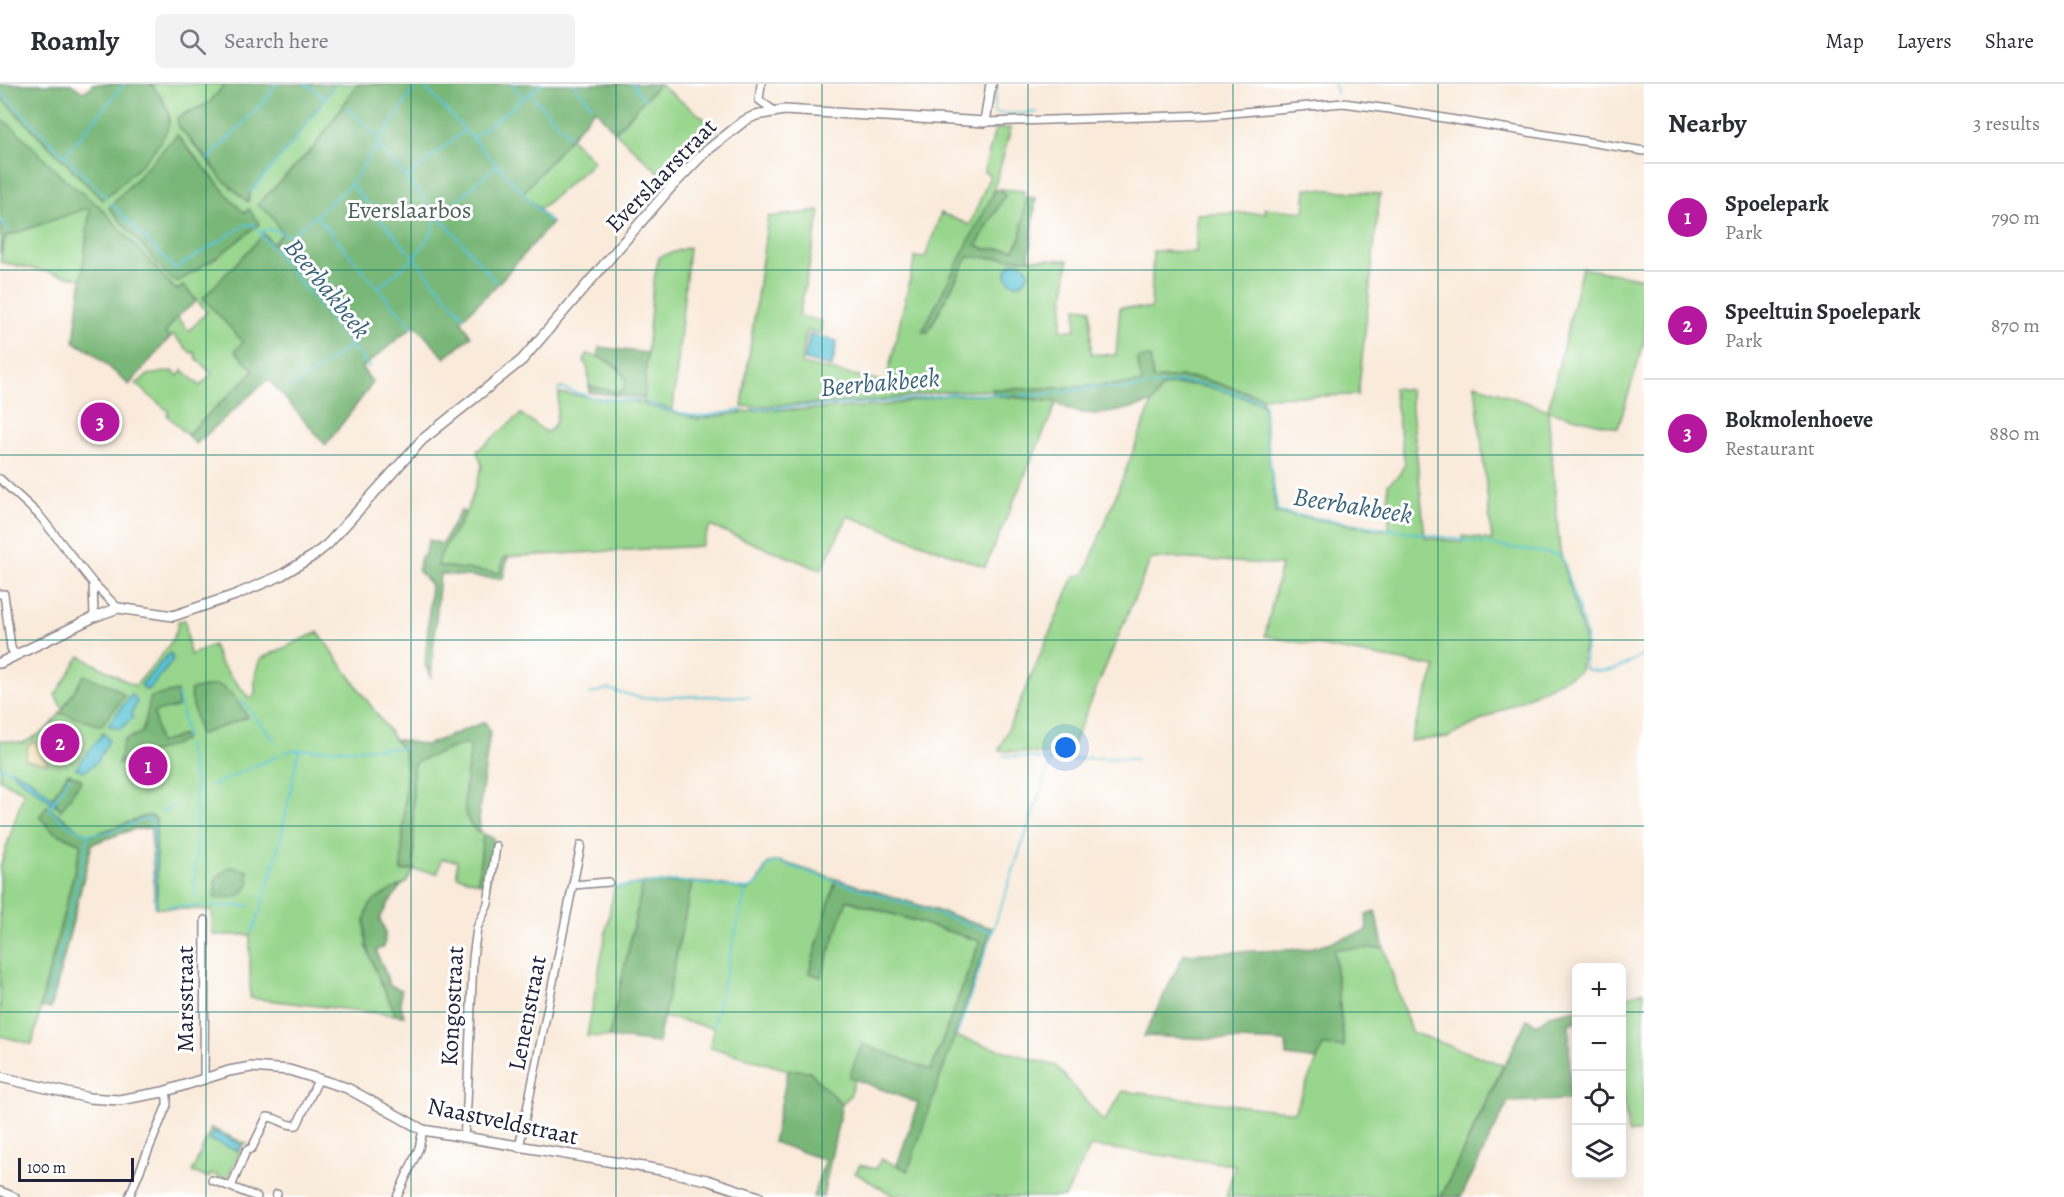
<!DOCTYPE html>
<meta charset="utf-8">
<style>
:root{--surface:#fff;--page:#f2f2f3;--text:#2b2b33;--muted:#7c7c81;--line:#e1e1e2;--accent:#b5179e}
body{margin:0;font-family:Alegreya,serif;background:var(--page);color:var(--text)}
.controls{position:absolute;right:18px;bottom:18px;display:grid;overflow:hidden;border-radius:9px;box-shadow:0 3px 15px #0003}
.controls button{width:54px;height:54px;display:grid;place-items:center;padding:0;border:0;border-bottom:2px solid var(--line);background:var(--surface);color:var(--text);font:30px sans-serif}
.scale{position:absolute;left:18px;bottom:15px;width:116px;box-sizing:border-box;padding-left:6px;border:3px solid #22223b;border-top:0;font-size:16px;line-height:21px;white-space:nowrap;color:#22223b;-webkit-text-stroke:4px #fff;paint-order:stroke}
.you{position:absolute;left:1066px;top:664px;width:21px;height:21px;margin:-15px;border:4px solid #fff;border-radius:50%;background:#1a73e8;box-shadow:0 0 0 9px #1a73e833}
.badge{display:grid;place-items:center;width:39px;height:39px;border-radius:50%;background:var(--accent);color:#fff;font-size:20px;font-weight:700}
.pin{position:absolute;translate:-50% -50%;border:3px solid #fff;box-shadow:0 2px 6px #0006}
.list{margin:0;padding:0;list-style:none}
h2{display:flex;justify-content:space-between;align-items:center;height:78px;margin:0;padding:0 24px;font-size:26px}
h2 small{font-size:20px;font-weight:400;color:var(--muted)}
.list li{display:grid;grid-template-columns:39px 1fr auto;gap:18px;align-items:center;box-sizing:border-box;height:108px;padding:0 24px;border-top:2px solid var(--line)}
.list b{display:block;font-size:22px;white-space:nowrap}
.list p{margin:0;font-size:20px;white-space:nowrap;color:var(--muted)}
.list em{font-size:20px;font-style:normal;color:var(--muted)}
.icon{flex:none;width:33px;height:33px;fill:none;stroke:currentColor;stroke-width:2;stroke-linecap:round;stroke-linejoin:round}
.map{position:relative;flex:none;width:1644px;height:1113px;overflow:hidden}
header{display:flex;align-items:center;gap:36px;box-sizing:border-box;height:84px;padding:0 30px;background:var(--surface);border-bottom:2px solid var(--line)}
header strong{font-size:28px}
nav{display:flex;gap:33px;margin-inline-start:auto;font-size:21px}
.search{width:420px;height:54px;background:var(--page);display:flex;align-items:center;gap:15px;box-sizing:border-box;padding:0 21px;border-radius:9px;color:var(--muted);font-size:22px}
main{display:flex}
aside{flex:1;background:var(--surface)}
.map>svg:first-child{display:block}
.green{fill:#97d68c;stroke:#5c7c64;stroke-width:1.5;fill-rule:evenodd}
.forest{fill:#79b778;stroke:#4e6c5a;stroke-width:1.5}
.sand{fill:#eeda9e;stroke:#887e6c;stroke-width:1.5}
.water{fill:#5ac4d6;stroke:#3e7388;stroke-width:1.5}
.lines{fill:none;stroke-linecap:round;stroke-linejoin:round}
.stream{stroke:#5ac4d6;stroke-width:2}
.street-casing{stroke:#8e868a;stroke-width:10}
.secondary-casing{stroke:#8e868a;stroke-width:12}
.street{stroke:#fff;stroke-width:7}
.secondary{stroke:#fff;stroke-width:9}
.grid{fill:none;stroke:#0f766e;stroke-width:1.5;stroke-opacity:0.55}
.labels{text-anchor:middle;stroke-width:6;stroke-linejoin:round;paint-order:stroke}
.street-label{font-size:24px;fill:#22223b;stroke:#fff}
.park-label{font-size:24px;fill:#4b6157;stroke:#fff}
.water-label{font-size:26px;font-style:italic;fill:#386379;stroke:#fff}
</style>
<header>
<strong>Roamly</strong>
<div class="search"><svg class="icon" aria-label="search" viewBox="0 0 24 24"><circle cx="10" cy="10" r="6"/><path d="M15 15l6 6"/></svg>Search here</div>
<nav><a>Map</a><a>Layers</a><a>Share</a></nav>
</header>
<main>
<div class="map">
<svg width="1644" height="1113" viewBox="0 0 1644 1113">
<rect width="100%" height="100%" fill="#fff"/>
<filter id="ink" filterUnits="userSpaceOnUse"><feTurbulence type="fractalNoise" baseFrequency=".0167" numOctaves="2"/><feDisplacementMap in="SourceGraphic" scale="12" xChannelSelector="R" yChannelSelector="G"/><feConvolveMatrix kernelMatrix="1 2 1 2 8 2 1 2 1" color-interpolation-filters="sRGB"/></filter>
<filter id="wash" filterUnits="userSpaceOnUse"><feTurbulence type="fractalNoise" baseFrequency=".008" numOctaves="4" result="noise"/><feDisplacementMap in="SourceGraphic" scale="24" xChannelSelector="R" yChannelSelector="G"/><feGaussianBlur stdDeviation="1.35" result="paint"/><feColorMatrix in="noise" values="0 0 0 0 0 0 0 0 0 0 0 0 0 0 0 0 0 1.4 0 .05"/><feComposite in="paint" operator="in"/></filter>
<g filter="url(#wash)">
<rect width="100%" height="100%" fill="#f9eada"/>
<path class="green" d="M151,0H225L209,19L183,30L179,43C201,68 221,97 248,118L251,107L292,60L336,0H358L315,62L258,121L271,131L282,149L273,160L264,150L243,259L254,287L187,351L167,331L169,328L136,300L148,291L173,287L178,292L183,286L200,302L212,290L195,273L196,271L193,268L191,269L173,251L170,253L165,249L177,233L189,247L207,228L184,202L177,206L173,203L100,123L64,95L6,38L0,37V13L102,115C121,99 171,59 169,33C168,20 158,9 151,0ZM177,51L234,119L245,129L248,125L259,140L220,171L178,197L172,195L109,124Z
M659,0L718,45L668,97L615,48Z
M1011,44L991,116L923,247L928,248L968,173L1068,176L1061,246H1075L1077,223L1091,225V270L1116,271L1120,223L1151,225L1153,167L1196,168V130L1266,129L1265,124L1304,128L1306,104L1380,110L1358,311L1263,313L1203,295L1180,293L1153,295L1150,273L1143,299L1059,304L939,308L878,317L742,323L768,133L820,127L799,232L822,237L820,249L807,247L801,280L886,298L915,173L925,174L941,129L970,141L990,91L984,88L995,45Z
M570,53L594,78L540,125L523,109Z
M1001,105L1024,107L1023,112L1026,113L1020,156L1014,165H985L976,161L1005,112Z
M90,124L82,195L0,178L5,153L84,125Z
M689,163L673,325L644,319V321L698,335L766,325L793,326L880,322L947,311H993L1057,318L985,483L848,432L821,486L710,442L701,462L504,473L500,489L438,482L440,468L460,440L471,416L482,382L477,367L521,330L546,348L551,346L556,337L559,309L643,319L653,199L659,173Z
M1582,184L1644,195V259L1618,344L1548,327L1560,467L1585,557L1580,587L1448,653L1410,657L1436,583L1265,552L1281,481L1175,474L1151,475L1069,669L1051,671L999,666L1074,493L1085,490L1152,319L1162,303C1197,295 1230,309 1263,320L1276,429L1389,447L1388,400L1399,391L1405,379L1393,304L1410,306L1425,453L1462,459L1463,452L1492,456L1475,300L1548,326Z
M587,270C607,275 615,279 627,296L623,306L617,308L589,302L588,285L584,277Z
M185,536L190,571L213,561L220,579L250,615L255,611V591L260,575L318,548L404,668L406,691L402,787L414,786L413,682L416,678L463,660L470,661C473,687 450,736 483,750L478,798L457,792V777L441,775L438,789L414,786L406,799L371,820L366,863L396,931L250,914V851H213L212,826L157,824L156,735L152,732H147L93,751L81,747L47,722L40,733L54,748L81,760L32,960L0,952V783L24,708L0,696V656L23,659L45,647L63,626L55,611L80,572L135,602C148,586 179,557 178,537Z
M779,777L836,795L809,888L821,893L846,816L980,857L931,986L849,993L855,995L850,1012L842,1020L822,1001L810,987L788,986L710,963L714,944L663,933L692,798L720,800L748,807L756,800L768,779Z
M643,799L609,953L587,952L614,804Z
M1334,864H1384L1411,948L1503,981L1441,1113H1226L1235,1081L1091,1062L1065,1113H916L900,1109L896,1113L855,1089L860,1081L876,1085L881,1075L908,1086L954,952L1056,982L1104,1038L1123,1007L1294,1028L1323,962L1344,963Z
M1644,907V1047L1628,1049L1622,1000V914Z
M211,1044L247,1060L243,1061L227,1095L211,1090L209,1094L192,1088Z"/>
<path class="forest" d="M0,0H71L83,8L90,4L92,0H151C158,9 168,21 169,33C171,59 121,100 102,116L0,13Z
M225,0H336L292,60L251,107L248,118L221,94L211,79L179,43L177,34L209,19Z
M358,0H659L615,48L595,25L523,109L552,139L495,203L461,236L471,252L445,274L415,241L362,284L373,299L326,361L268,295L196,360L187,351L254,287L235,267L243,258L203,214L264,150L273,160L282,149L271,131L257,121L315,62Z
M0,37L6,38L18,48L64,95L100,123L173,203L177,206L184,202L197,217L177,233L165,249L170,253L129,301L92,268L74,258L90,125H84L5,153L0,170Z
M177,51L234,119L245,129L249,125L259,140L220,171L179,197L172,196L109,124Z
M1001,105L1005,111L977,161L985,165H1014L1020,156L1026,113L1036,114L1029,175L968,173L928,248H922L995,106Z
M599,263L647,269L644,315L589,308V302L617,308L623,306L627,296L618,283L598,272Z
M1150,273L1153,295L1180,293L1203,295L1263,313V320C1230,309 1196,294 1162,303L1152,319C1121,326 1084,340 1057,318L993,311L992,305L1059,304L1142,299L1137,274Z
M461,426L465,430C457,448 441,462 438,482L500,489L504,473H508L503,495L440,490L431,593L425,581L431,501L418,486L421,473L424,472L429,456L442,460Z
M84,591L114,603L125,612L101,642L60,629Z
M216,601C229,603 241,622 248,633L199,651L190,606Z
M177,607L178,623L154,628L159,659L183,651L184,657L118,680L124,656L141,649L143,645L151,613Z
M485,638L490,647L479,728L480,749C455,737 467,691 470,668V661L463,660L416,678L413,682L414,786L401,787L406,691L404,668L394,655L426,661Z
M68,689L81,695V697L61,726L56,721L57,719L52,714Z
M47,722L81,747L93,751L147,732L154,733L156,739L157,824L155,823L151,744L134,745L92,760L51,925L40,923L81,760L54,748L39,733Z
M483,750L494,754L488,803L478,798Z
M230,783L249,787L247,793L250,797C244,815 232,814 215,814V795Z
M836,795L992,844L908,1087L897,1081L918,1019L849,993L862,960L931,986L980,857L847,816L821,893L809,889Z
M692,798L658,959L609,953L643,799Z
M401,801C395,813 383,823 380,836C387,846 385,851 384,863L377,866C378,879 388,887 388,900L401,906V922L404,932L396,931C384,904 352,850 370,821C376,813 392,806 401,801Z
M1375,827L1384,864L1334,865L1344,963L1323,962L1317,976L1287,972L1286,958L1144,952L1184,870L1307,865L1367,847L1366,830Z
M1576,925V938L1569,939L1570,1016L1508,1018L1461,1113H1441L1527,935L1537,941L1549,931Z
M788,986L810,987L822,1001L842,1020L823,1113H813L825,1076L773,1058Z"/>
<path class="sand" d="M35,657L48,680L25,676L28,661Z"/>
<path class="water" d="M1006 189a11 11 0 1 1 22 0a11 11 0 1 1-22 0Z
M810,250L837,257L832,283L804,276Z
M170,569L173,574L171,579L149,605L146,606L141,601Z
M131,611L134,612L137,618L132,629L133,634L120,645L108,641Z
M103,649L109,656L97,678L85,687L76,684Z
M12,686L30,695L56,717V721L50,720L51,718L10,687Z
M213,1047L241,1060L239,1067L209,1056Z"/>
<g class="lines">
<path class="stream" d="M306,0L326,15
M422,0L472,54
M512,0L523,14
M574,0L592,22
M632,0L645,16
M997,0L994,29L1015,30L1037,28
M1335,0L1336,10
M0,7L106,113
M530,9L570,53
M347,24L380,55
M377,60L496,198
M65,71L124,0
M208,76L268,13L276,0
M497,81L550,138
M406,94L465,46
M351,100L464,233
M251,107L292,60L336,0
M111,119L175,185L247,140H253L256,144
M316,131L351,100L418,0
M0,136L9,146
M379,205L412,243
M369,283L259,148L270,145L291,152L316,131L378,204L413,175L432,148L438,133L497,81L472,54L542,0
M292,305L351,261
M558,307L560,304L598,315L640,317
M1019,311H1040L1096,303L1123,305L1180,298L1207,301L1261,317L1265,320L1264,343L1278,428L1559,471L1564,477L1586,551L1585,585C1609,591 1625,583 1644,569
M647,318L660,324L698,333L743,326
M752,325L878,319L952,310L1011,311
M178,610L181,625
M590,610L607,605L642,614L706,612L749,613
M242,617L274,656
M182,628L186,654
M187,660L195,698L196,745
M284,669L292,666L405,664
M1003,671L1061,677L1087,674L1137,675
M0,683L13,688
M70,693L49,725C90,762 98,751 145,735L153,737L156,822
M211,702L279,671
M161,728L174,723
M615,803L676,797L748,805L757,801L769,780L778,778L993,848
M195,813L196,753
M167,822H202
M210,822H249
M252,849C275,790 286,729 299,667
M47,920L89,751
M713,943L746,805
M957,951L1051,676"/>
</g>
</g>
<g filter="url(#ink)">
<g class="lines">
<g class="street-casing">
<path id="street" d="M761,0L759,16L773,26
M985,38L1210,31L1343,19L1389,25L1644,67
M0,395L39,431L93,499L118,524
M93,499L94,533
M0,510H4L11,564L15,571
M573,801L609,798
M204,994L205,836
M464,1052L467,1020L473,874L477,844L488,820L496,762
M519,1064L581,761
M212,1096L231,1103
M0,1107L15,1113
M129,1113L167,1021V1013L163,1008
M257,1113L231,1103L246,1067L252,1064L267,1033C278,1033 286,1043 297,1041L319,994
M276,1113L277,1110
M397,1113L419,1064L423,1046"/>
</g>
<g class="secondary-casing">
<path id="secondary" d="M0,579L94,533L118,524L173,532L235,511L280,492L313,472L328,460L422,356L522,276L671,103L704,69L744,37L756,31L784,26L985,38L991,0
M0,993L89,1014L119,1016L163,1008L229,987L251,983L289,986L347,1004L423,1046L661,1086L707,1096L759,1113"/>
</g>
<use href="#street" class="street"/>
<use href="#secondary" class="secondary"/>
</g>
</g>
<path class="grid" d="M206,0V1113M411,0V1113M616,0V1113M822,0V1113M1028,0V1113M1233,0V1113M1438,0V1113M0,186H1644M0,371H1644M0,556H1644M0,742H1644M0,928H1576M1622,928H1644"/>
<g class="labels">
<g class="street-label">
<text transform="translate(661 91) rotate(-46)" y="8">Everslaarstraat</text>
<text transform="translate(185 915) rotate(-90)" y="8">Marsstraat</text>
<text transform="translate(452 922) rotate(-87)" y="8">Kongostraat</text>
<text transform="translate(527 929) rotate(-79)" y="8">Lenenstraat</text>
<text transform="translate(503 1037) rotate(12)" y="8">Naastveldstraat</text>
</g>
<g class="park-label">
<text x="409" y="134">Everslaarbos</text>
</g>
<g class="water-label">
<text transform="translate(328 204) rotate(51)" y="9">Beerbakbeek</text>
<text transform="translate(880 298) rotate(-5)" y="9">Beerbakbeek</text>
<text transform="translate(1353 421) rotate(9)" y="9">Beerbakbeek</text>
</g>
</g>
</svg>
<div class="controls">
<button>+</button>
<button>−</button>
<button><svg class="icon" aria-label="locate" viewBox="0 0 24 24"><circle cx="12" cy="12" r="6"/><path d="M12 2v4M12 18v4M2 12h4M18 12h4"/></svg></button>
<button><svg class="icon" aria-label="layers" viewBox="0 0 24 24"><path d="M12 4l9 5-9 5-9-5zM3 14l9 5 9-5"/></svg></button>
</div>
<div class="scale">100 m</div>
<div class="you"></div>
<div class="pin badge" style="left:148px;top:682px">1</div>
<div class="pin badge" style="left:60px;top:659px">2</div>
<div class="pin badge" style="left:100px;top:338px">3</div>
</div>
<aside>
<h2>Nearby<small>3 results</small></h2>
<ul class="list">
<li><span class="badge">1</span><div><b>Spoelepark</b><p>Park</p></div><em>790 m</em></li>
<li><span class="badge">2</span><div><b>Speeltuin Spoelepark</b><p>Park</p></div><em>870 m</em></li>
<li><span class="badge">3</span><div><b>Bokmolenhoeve</b><p>Restaurant</p></div><em>880 m</em></li>
</ul>
</aside>
</main>
